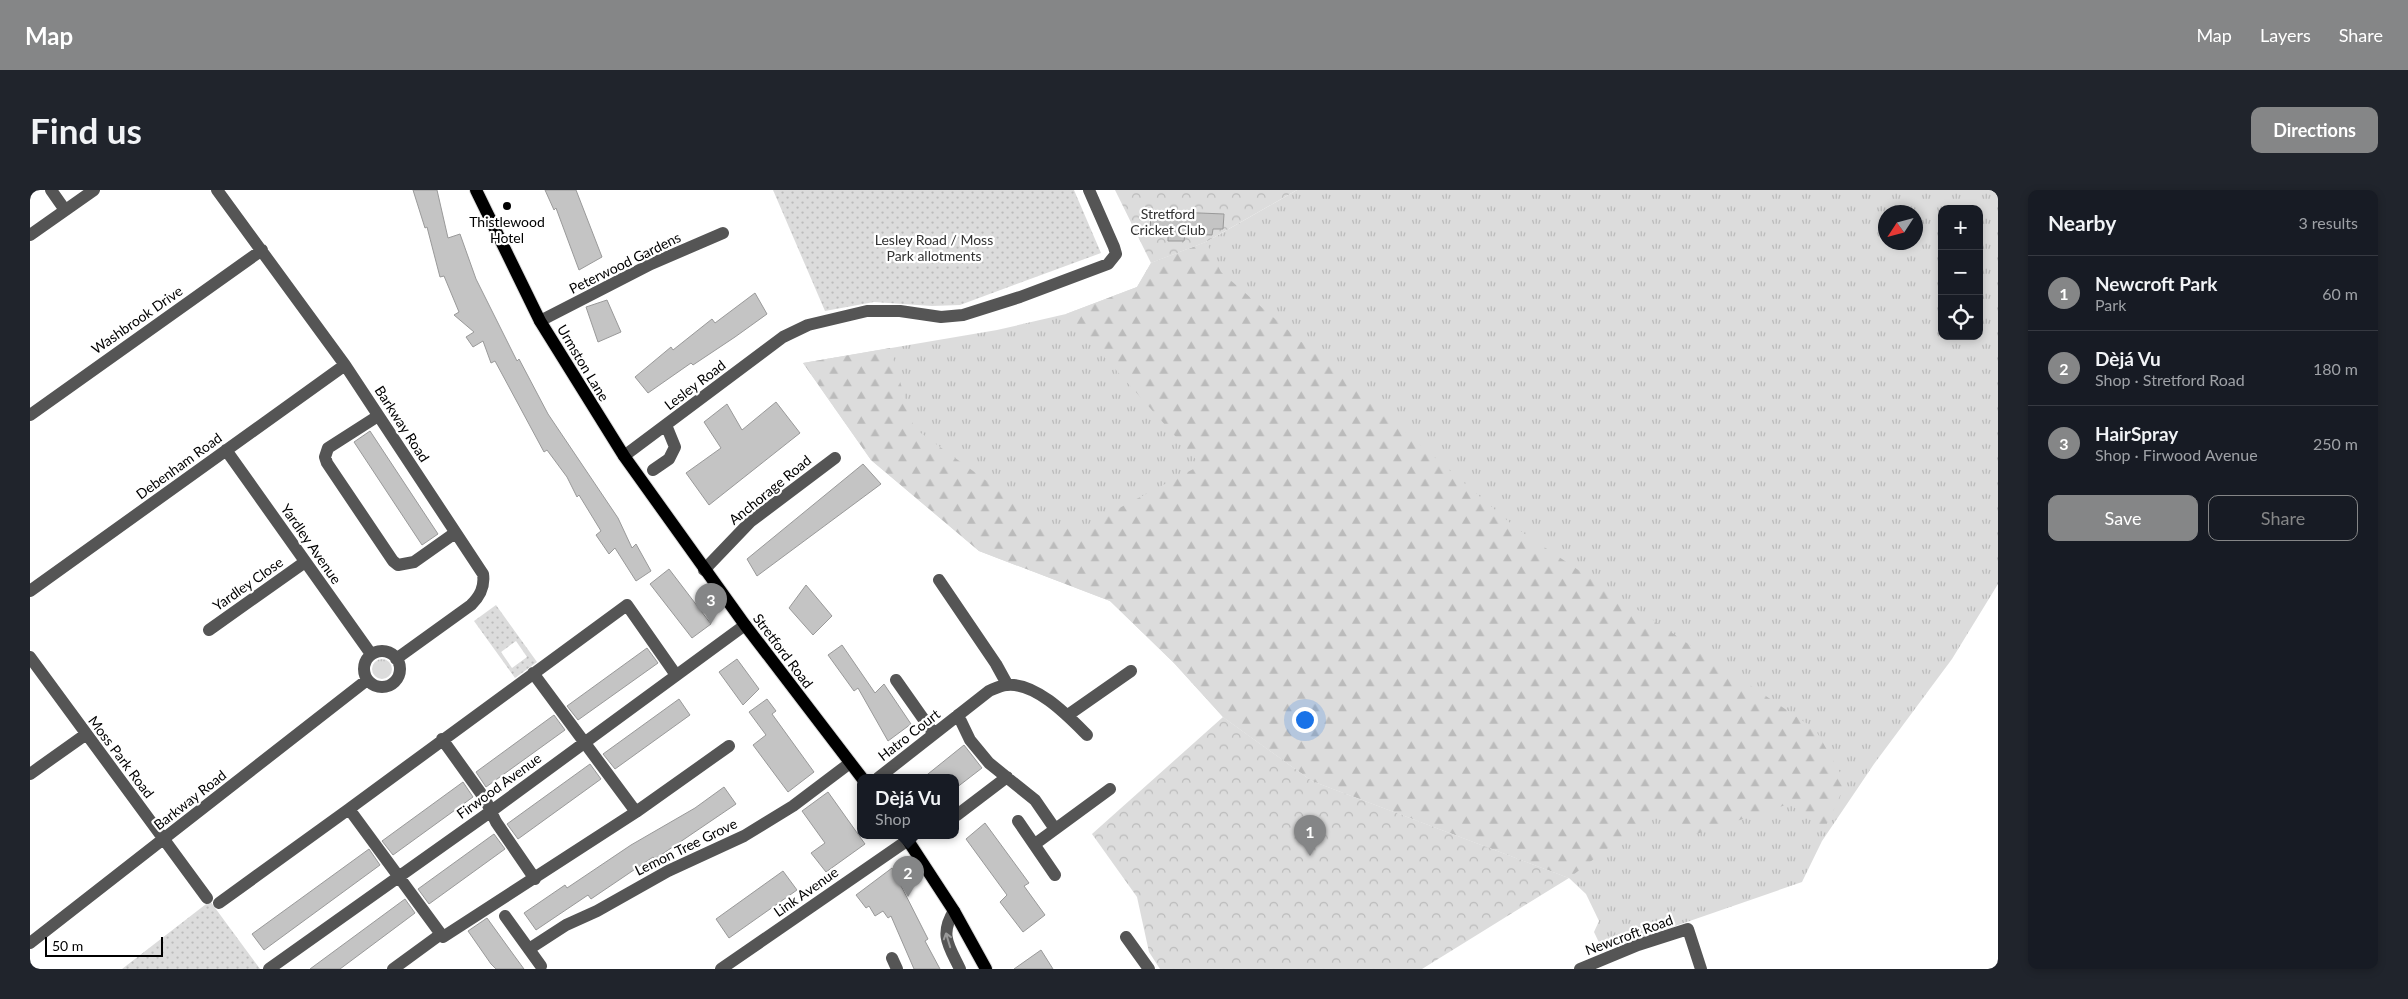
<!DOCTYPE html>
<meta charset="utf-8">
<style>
:root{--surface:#171b24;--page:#20242c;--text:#f1f3f6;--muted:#9ea1a6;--line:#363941;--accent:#858687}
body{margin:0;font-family:Lato,sans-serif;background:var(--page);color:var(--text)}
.controls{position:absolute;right:15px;top:15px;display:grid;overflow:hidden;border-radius:10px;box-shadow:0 2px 8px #0003}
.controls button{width:45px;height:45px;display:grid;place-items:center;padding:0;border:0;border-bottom:1px solid var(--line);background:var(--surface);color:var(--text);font:25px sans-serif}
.compass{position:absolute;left:1848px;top:15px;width:45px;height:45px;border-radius:50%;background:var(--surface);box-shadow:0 2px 8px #0003;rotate:234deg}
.scale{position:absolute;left:15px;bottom:12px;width:118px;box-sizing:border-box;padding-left:5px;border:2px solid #000;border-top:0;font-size:14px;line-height:18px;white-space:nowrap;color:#000;-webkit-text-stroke:4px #fff;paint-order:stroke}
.you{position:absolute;left:1274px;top:529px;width:18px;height:18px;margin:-12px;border:4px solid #fff;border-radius:50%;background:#1a73e8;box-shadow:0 0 0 8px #1a73e833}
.badge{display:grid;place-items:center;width:32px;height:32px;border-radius:50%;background:var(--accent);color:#fff;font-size:16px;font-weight:700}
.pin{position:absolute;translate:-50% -41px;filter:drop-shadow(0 1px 2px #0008)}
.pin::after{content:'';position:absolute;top:26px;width:18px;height:15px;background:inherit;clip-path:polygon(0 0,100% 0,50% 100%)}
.popup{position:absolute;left:827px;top:584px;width:102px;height:65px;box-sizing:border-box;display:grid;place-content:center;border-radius:10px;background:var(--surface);filter:drop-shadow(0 1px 4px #0005);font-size:16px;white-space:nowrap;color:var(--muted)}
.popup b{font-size:19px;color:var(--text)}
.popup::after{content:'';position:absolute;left:50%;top:100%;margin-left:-10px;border:10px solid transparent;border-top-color:var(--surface)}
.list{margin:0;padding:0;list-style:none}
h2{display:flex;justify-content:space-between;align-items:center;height:65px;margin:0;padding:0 20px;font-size:21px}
h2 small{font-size:16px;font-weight:400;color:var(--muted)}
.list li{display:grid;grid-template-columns:32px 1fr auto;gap:15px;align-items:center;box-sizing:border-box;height:75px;padding:0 20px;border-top:1px solid var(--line)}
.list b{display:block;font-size:19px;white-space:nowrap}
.list p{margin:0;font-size:16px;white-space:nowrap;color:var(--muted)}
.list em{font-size:16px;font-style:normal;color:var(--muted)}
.actions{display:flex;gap:10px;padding:15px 20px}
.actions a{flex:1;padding:11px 0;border:1px solid var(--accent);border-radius:10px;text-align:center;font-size:18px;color:var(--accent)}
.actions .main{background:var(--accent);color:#fff}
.icon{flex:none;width:28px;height:28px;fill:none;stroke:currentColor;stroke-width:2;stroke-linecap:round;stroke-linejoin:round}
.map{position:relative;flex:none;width:1968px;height:779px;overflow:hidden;border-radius:10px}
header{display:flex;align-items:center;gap:30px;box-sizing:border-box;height:70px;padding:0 25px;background:var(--accent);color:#fff}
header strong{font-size:24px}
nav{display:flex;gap:28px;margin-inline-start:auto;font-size:18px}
.intro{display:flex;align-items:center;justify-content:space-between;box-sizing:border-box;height:120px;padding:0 30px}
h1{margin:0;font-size:35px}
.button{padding:12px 22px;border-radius:10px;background:var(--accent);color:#fff;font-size:18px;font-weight:700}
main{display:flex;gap:30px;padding:0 30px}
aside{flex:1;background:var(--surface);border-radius:10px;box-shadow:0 2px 8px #0003}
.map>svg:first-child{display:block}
.grass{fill:url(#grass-tufts);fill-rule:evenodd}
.forest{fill:url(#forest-firs)}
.park{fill:url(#park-crowns)}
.garden{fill:url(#garden-dots);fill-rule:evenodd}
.building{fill:#c4c4c4;stroke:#999}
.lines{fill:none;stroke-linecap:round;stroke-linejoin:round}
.major-casing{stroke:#dbdbdb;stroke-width:14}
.minor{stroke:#555;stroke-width:12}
.major{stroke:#000;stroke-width:12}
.oneway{stroke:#999}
.poi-dot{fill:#000;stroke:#fff;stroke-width:2}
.labels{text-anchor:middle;stroke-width:4.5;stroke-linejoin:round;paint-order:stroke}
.park-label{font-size:14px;fill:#333;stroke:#fff}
.poi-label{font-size:14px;fill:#000;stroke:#fff}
.street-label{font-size:14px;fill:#000;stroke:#fff}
</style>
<header>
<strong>Map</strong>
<nav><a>Map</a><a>Layers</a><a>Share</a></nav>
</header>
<div class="intro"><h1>Find us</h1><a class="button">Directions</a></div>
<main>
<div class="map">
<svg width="1968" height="779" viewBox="0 0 1968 779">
<defs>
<pattern id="grass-tufts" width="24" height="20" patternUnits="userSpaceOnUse" patternTransform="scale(1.25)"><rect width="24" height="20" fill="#dcdcdc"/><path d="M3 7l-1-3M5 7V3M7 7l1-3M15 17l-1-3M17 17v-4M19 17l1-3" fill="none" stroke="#bbb"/></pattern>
<pattern id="forest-firs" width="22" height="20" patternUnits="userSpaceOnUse" patternTransform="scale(1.25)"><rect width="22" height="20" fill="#dcdcdc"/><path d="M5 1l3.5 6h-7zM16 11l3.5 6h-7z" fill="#bbb"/></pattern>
<pattern id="park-crowns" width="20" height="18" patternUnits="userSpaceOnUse" patternTransform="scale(1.25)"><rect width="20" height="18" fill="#dcdcdc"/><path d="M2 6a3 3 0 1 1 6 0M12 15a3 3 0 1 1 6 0" fill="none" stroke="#bbb"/></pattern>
<pattern id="garden-dots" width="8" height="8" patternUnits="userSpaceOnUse" patternTransform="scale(1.25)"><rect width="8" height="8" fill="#dcdcdc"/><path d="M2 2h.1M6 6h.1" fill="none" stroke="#bbb" stroke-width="1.8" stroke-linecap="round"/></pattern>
</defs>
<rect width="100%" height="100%" fill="#fff"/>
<path class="grass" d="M1267,0H1968V394L1922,469L1844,574L1792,651L1772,692L1573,761L1564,742L1569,731L1556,704L1539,688L1282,591L1193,527L1144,473L1080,411L949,361L841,270L773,173L967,140L1036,124L1107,97L1121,73L1176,52ZM1912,19H1949V146H1912ZM1856,22H1886V52H1856Z
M342 479a10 10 0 1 1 20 0a10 10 0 1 1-20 0Z"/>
<path class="forest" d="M1176,52L1191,82L1486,338L1785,539L1816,593L1795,638L1759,614L1651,649L1632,617L1539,688L1282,591L1193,527L1144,473L1080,411L949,361L841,270L773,173L860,158L884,238L1017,335L1059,334L1171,275L1036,124L1107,97L1121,73Z"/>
<path class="park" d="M1085,0H1267L1176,52L1121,73Z
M1193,527L1282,591L1539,688L1392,779H1130L1119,762L1107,707L1062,644Z"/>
<path class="garden" d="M743,0H1044L1071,63L930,115L902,116L844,112L795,121Z
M466,415L507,472L485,488L444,431ZM486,451L497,467L482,478L471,462Z
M180,711L230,779H92Z"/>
<path class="building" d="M383,0H407L418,48L430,44L446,89L487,171L489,169L518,224L588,328L602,358L606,354L621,381L606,391L585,358L579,364L566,345L571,341L549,305L547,307L537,287L517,260L514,262L465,171L461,173L453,151L443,157L436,147L444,142L424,125L429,122L414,86L410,87L397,37L395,38Z
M515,0H546L572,67L549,80L526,18L524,20Z
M1121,21L1194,24L1193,39H1183L1182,45L1155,44L1154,51H1138V44L1120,43Z
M725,103L737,124L705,147L663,175L661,173L618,203L605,187L641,157L643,160L682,129L685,133Z
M577,110L591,142L568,152L556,117Z
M746,212L770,243L679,315L656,283L691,258L674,232L697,214L712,240Z
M340,241L408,344L392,355L324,252Z
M833,274L851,294L727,386L717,369Z
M639,379L681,434L662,448L620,394Z
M776,395L802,426L783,445L759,418Z
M812,455L845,503L854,494L881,534L858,551L828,498L824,501L798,465Z
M617,458L628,473L548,530L537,516Z
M707,469L729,499L713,515L689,482Z
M649,509L660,525L585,579L573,564Z
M737,509L746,521L742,524L784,582L758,602L723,555L736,545L719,522Z
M524,525L535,540L456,597L446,582Z
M934,555L952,578L926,598V588H893Z
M560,574L571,589L488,649L477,634Z
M433,592L443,607L363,665L352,651Z
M694,597L706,614L625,669L623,667L561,709L558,705L506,740L494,723L535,695L537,698L601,655L665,618Z
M798,602L835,654L796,682L781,663L795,653L772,621Z
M955,633L999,693L994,696L1015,725L993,742L970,712L977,705L936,649Z
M464,644L475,659L399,714L388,699Z
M339,659L350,675L234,760L222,744Z
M862,678L898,749L895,751L910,779H884L861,726L858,728L853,721L845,726L839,716L836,718L826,705Z
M753,681L767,700L699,748L686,729Z
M375,709L385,723L310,779H280Z
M457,728L483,764L494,779H466L461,774L438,741Z
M1011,760L1023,779H984Z"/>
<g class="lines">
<g class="major-casing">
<path id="major" d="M446,0L510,131L594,266L715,435L832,588
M875,646L924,721L956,779"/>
</g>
<path class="minor" d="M21,0L35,20
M187,0L315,175L453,384C455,397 450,406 441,415L366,469
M0,45L64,0
M510,131L621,74L693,43
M0,225L232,60
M348,226L298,258L295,267L297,273L363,371L368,375L384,372L425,343
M196,260L341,464
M594,266L753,147L778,135L837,121H870L911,127L933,125L990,107L1078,74L1086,64L1084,57L1059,0
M623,280L639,269L645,257L636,235
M674,380L720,332L805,268
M909,390L966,474L977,494
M0,401L315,175
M179,440L275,372
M334 479a18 18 0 1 1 36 0a18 18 0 1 1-36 0Z
M0,467L177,708
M503,483L606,622
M646,485L597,415L319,619L413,747L606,622L699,556
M866,490L904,544
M928,525L940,550L959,573L1005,610L1025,639
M1038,525L1101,481
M412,549L455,609L466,632L505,689
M0,584L55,545
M848,588L959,501C964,499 971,495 977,495C1006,492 1039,527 1057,545
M927,625L977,587
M988,631L1025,685
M1005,654L1080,599
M189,713L319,619
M924,721C909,745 919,756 930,779
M475,726L511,776
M1096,747L1119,779
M0,753L337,490
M499,759L536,735L567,721L638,681L714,646L763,616L820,573
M862,768L867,779
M239,779L460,622L715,435
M363,779L411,744
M691,779L878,650
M1550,779L1608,755L1658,739L1671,779"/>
<use href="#major" class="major"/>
</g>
<defs><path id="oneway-shaft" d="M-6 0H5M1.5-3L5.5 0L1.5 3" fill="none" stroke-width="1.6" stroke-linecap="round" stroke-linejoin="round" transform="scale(1.25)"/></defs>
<use class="oneway" href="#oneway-shaft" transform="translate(918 750) rotate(-107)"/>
<circle class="poi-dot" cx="477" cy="16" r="5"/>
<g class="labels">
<g class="park-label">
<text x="1138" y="29">Stretford<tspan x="1138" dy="16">Cricket Club</tspan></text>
<text x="904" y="55">Lesley Road / Moss<tspan x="904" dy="16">Park allotments</tspan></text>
</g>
<g class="poi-label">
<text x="477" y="37">Thistlewood<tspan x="477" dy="16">Hotel</tspan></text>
</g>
<g class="street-label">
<text transform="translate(595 73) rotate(-26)" y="5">Peterwood Gardens</text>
<text transform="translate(107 130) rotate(-35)" y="5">Washbrook Drive</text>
<text transform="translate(553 173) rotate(59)" y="5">Urmston Lane</text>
<text transform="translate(665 195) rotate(-37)" y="5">Lesley Road</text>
<text transform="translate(372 234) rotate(57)" y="5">Barkway Road</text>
<text transform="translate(149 276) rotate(-36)" y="5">Debenham Road</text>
<text transform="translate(740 300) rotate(-39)" y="5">Anchorage Road</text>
<text transform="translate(281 354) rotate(55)" y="5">Yardley Avenue</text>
<text transform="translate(218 394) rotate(-35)" y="5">Yardley Close</text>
<text transform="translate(753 461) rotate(53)" y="5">Stretford Road</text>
<text transform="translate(879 545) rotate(-38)" y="5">Hatro Court</text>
<text transform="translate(91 567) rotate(53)" y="5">Moss Park Road</text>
<text transform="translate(469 596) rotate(-36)" y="5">Firwood Avenue</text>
<text transform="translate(160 610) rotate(-38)" y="5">Barkway Road</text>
<text transform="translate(656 657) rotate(-26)" y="5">Lemon Tree Grove</text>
<text transform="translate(776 702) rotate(-35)" y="5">Link Avenue</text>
<text transform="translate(1599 745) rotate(-20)" y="5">Newcroft Road</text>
</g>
</g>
</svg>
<div class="controls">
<button>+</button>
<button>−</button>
<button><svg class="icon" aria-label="locate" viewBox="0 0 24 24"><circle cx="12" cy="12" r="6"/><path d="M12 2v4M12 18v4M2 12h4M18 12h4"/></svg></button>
</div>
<svg class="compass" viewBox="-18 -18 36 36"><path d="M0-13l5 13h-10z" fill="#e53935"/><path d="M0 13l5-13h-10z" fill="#9ea1a6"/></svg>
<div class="scale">50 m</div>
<div class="you"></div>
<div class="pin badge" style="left:1280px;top:666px">1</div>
<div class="pin badge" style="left:878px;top:707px">2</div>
<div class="popup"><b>Dèjá Vu</b>Shop</div>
<div class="pin badge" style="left:681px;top:434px">3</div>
</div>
<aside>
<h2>Nearby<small>3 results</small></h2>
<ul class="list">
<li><span class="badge">1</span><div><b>Newcroft Park</b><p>Park</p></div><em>60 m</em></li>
<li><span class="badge">2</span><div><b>Dèjá Vu</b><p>Shop · Stretford Road</p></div><em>180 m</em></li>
<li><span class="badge">3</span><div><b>HairSpray</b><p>Shop · Firwood Avenue</p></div><em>250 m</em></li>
</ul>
<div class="actions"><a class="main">Save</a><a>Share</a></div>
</aside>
</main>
